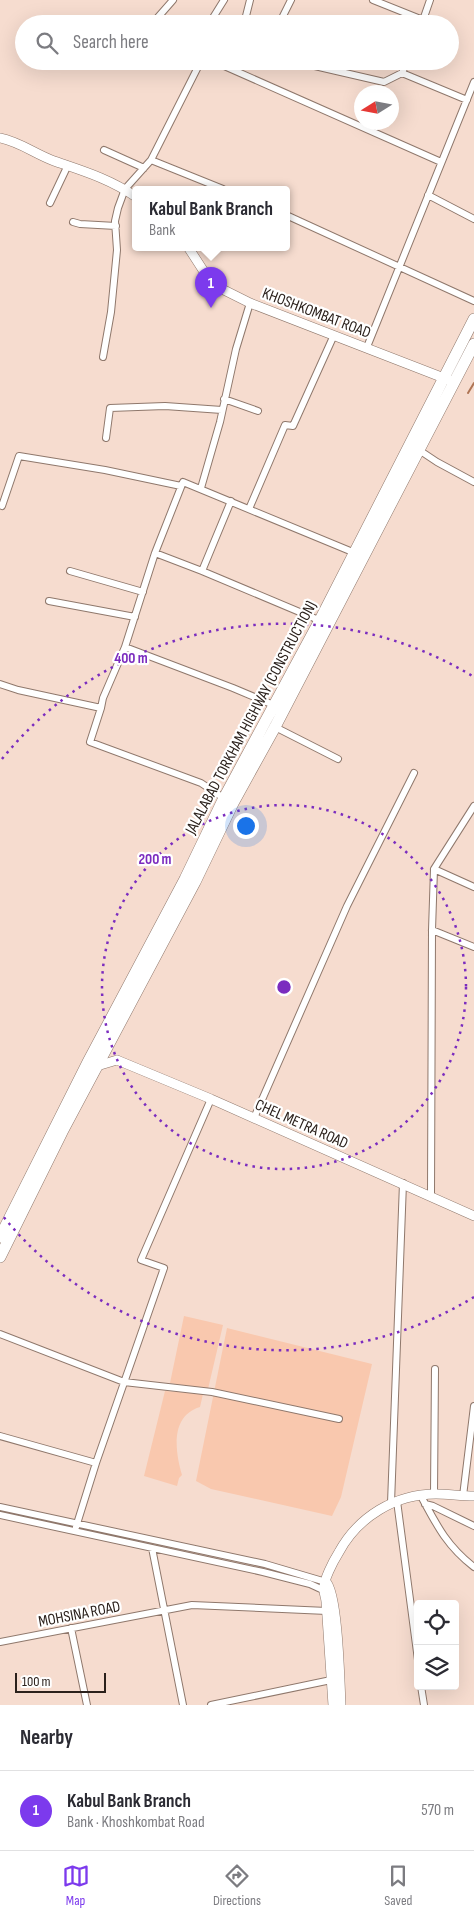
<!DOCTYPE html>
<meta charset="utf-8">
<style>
:root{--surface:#fff;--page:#f7f7f7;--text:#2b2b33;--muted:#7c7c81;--line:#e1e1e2;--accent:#7c3aed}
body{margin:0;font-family:"Sofia Sans Condensed",sans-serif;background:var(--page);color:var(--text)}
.controls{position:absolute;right:15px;bottom:15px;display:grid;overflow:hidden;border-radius:5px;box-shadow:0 5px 20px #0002}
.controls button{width:45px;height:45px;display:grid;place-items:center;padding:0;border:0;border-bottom:1px solid var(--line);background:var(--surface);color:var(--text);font:25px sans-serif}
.compass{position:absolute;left:354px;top:85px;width:45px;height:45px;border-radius:50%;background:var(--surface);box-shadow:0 5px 20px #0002;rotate:259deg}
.scale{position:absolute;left:15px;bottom:12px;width:91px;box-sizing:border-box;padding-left:5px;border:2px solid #2b211c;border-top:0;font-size:14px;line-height:18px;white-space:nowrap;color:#2b211c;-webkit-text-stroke:4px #fff;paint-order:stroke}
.you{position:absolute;left:245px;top:825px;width:18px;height:18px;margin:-12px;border:4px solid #fff;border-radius:50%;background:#1a73e8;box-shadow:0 0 0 8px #1a73e833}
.badge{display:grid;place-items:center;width:32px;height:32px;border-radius:50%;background:var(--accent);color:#fff;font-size:16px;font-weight:700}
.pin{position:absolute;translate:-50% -41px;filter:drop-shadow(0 1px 2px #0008)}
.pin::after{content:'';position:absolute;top:26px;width:18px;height:15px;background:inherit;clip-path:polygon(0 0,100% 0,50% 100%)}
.popup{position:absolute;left:132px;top:186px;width:158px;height:65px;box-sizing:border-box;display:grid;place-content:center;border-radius:5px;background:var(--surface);filter:drop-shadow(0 1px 4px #0005);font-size:16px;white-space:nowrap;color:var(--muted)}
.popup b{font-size:19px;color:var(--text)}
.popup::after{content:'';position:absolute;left:50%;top:100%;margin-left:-10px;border:10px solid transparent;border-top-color:var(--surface)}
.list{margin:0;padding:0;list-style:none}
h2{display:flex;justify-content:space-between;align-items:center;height:65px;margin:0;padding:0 20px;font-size:21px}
h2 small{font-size:16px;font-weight:400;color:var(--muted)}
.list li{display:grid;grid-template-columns:32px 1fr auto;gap:15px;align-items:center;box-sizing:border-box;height:80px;padding:0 20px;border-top:1px solid var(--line)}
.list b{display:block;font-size:19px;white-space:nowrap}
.list p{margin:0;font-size:16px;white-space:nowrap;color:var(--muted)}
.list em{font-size:16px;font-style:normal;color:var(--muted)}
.icon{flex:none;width:28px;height:28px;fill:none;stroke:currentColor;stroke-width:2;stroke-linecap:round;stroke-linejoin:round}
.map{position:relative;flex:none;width:474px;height:1705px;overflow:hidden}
.search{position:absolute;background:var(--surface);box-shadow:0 5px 20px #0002;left:15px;right:15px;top:15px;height:55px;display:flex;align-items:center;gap:12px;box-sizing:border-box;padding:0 18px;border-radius:28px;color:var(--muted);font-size:19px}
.sheet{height:145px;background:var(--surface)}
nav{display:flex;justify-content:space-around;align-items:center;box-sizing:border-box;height:70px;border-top:1px solid var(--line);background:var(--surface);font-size:14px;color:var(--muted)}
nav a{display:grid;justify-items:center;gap:2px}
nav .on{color:var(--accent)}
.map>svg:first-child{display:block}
.green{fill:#f9c8ae}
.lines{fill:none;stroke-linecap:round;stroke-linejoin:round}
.stream{stroke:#af7555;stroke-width:2}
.street-casing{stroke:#8f786c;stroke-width:8}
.secondary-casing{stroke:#8f786c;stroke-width:10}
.highway-casing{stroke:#8f786c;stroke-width:12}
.street{stroke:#fff;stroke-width:6}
.secondary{stroke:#fff;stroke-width:9}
.highway{stroke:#fff;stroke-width:11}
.ring{fill:none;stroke:#7b2cbf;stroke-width:2.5;stroke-dasharray:2.5 5}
.labels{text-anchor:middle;stroke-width:4.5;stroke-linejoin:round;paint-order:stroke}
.street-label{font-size:16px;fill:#2b211c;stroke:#fff}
.centre{fill:#7b2cbf;stroke:#fff;stroke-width:2.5}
.ring-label{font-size:15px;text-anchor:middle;font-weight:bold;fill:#7b2cbf;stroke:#fff;stroke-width:4.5;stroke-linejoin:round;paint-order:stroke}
</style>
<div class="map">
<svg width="474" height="1705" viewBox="0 0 474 1705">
<rect width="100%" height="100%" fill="#f6dccf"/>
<path class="green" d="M184,1316L223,1325L208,1389L170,1383Z
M227,1328L372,1364L341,1497L332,1516L211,1489L196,1481Z
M165,1391L203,1394L200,1407C170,1416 175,1451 182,1475L179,1478L177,1486L144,1476Z"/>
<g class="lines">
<path class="stream" d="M468,393L474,383"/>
<g class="street-casing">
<path id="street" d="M373,0L423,20
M422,23L430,0
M152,24L173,0
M209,24L224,0
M244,24L250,0
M279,24L291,0
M213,61L441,162
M293,61L384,82L402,73L467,100
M402,73L407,61
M104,150L144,168
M151,160L223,189
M428,195L474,219
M50,203L68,165
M286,215L474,301
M73,222L80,224L116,226
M367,347L474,82
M103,357L111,312L117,250L115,221L118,208L125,189L151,160L201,61
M224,399L258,411
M106,438L110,408L165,406L222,410
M419,450L437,462L474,482
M201,488L220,422L236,349L250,303
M0,505L2,506L19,456L105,470L181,486
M249,509L285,425L293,426L334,335
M155,553L202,571L321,621
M70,571L143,592
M202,571L231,501
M49,601L135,617
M125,647L233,688L276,706
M0,684L18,690L101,708
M275,727L338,759
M225,799L201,783L90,742L101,708L103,698L125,647L155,553L183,482L355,553
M434,869L474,887
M432,930L474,947
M254,1118L347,906L414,773
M431,1196L432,930L434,869L474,806
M0,1334L124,1382L212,1392L339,1419
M0,1436L96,1463L76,1527
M96,1463L164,1268L141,1260L211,1099
M434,1494L435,1369
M421,1496C437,1526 447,1546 474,1567
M463,1496L474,1406
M397,1501L418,1660
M391,1503L403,1183
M425,1504L433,1506L474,1526
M0,1507L265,1564L326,1582
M0,1515L263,1572L310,1584L323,1590
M152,1548L183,1705
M71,1628L87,1705
M0,1642L192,1605L327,1611
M421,1686L424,1705
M211,1705L331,1680"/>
</g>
<g class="secondary-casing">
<path id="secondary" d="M0,138C20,142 35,154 54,161C83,171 110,179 136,197
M188,247L212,284L250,303L449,380
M117,1060L211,1099L474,1216
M97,1066L117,1060
M326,1582C338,1592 340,1685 341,1705
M333,1705L326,1602C326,1598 324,1594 324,1591C322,1582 334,1560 339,1552C358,1517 395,1494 436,1494C448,1494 461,1496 474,1496"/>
</g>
<g class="highway-casing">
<path id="highway" d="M0,1237L88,1062L185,879L224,798L320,620L474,319
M0,1257L62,1132L195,882L233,803L275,727L474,344"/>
</g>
<use href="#street" class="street"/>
<use href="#secondary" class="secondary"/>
<use href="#highway" class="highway"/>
</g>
<g class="ring">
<circle cx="284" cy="987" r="182"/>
<path d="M474 1297A363 363 0 0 1 2 1215M2 759A363 363 0 0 1 474 677"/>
</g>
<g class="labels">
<g class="street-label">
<text transform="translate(317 312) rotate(21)" y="6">KHOSHKOMBAT ROAD</text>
<text transform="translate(250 717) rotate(-62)" y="6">JALALABAD TORKHAM HIGHWAY (CONSTRUCTION)</text>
<text transform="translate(302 1123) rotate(24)" y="6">CHEL METRA ROAD</text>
<text transform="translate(79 1613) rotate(-11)" y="6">MOHSINA ROAD</text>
</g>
</g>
<circle cx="284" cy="987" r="8" class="centre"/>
<g class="ring-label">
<text x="131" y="663">400 m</text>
<text x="155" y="864">200 m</text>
</g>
</svg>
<div class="controls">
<button><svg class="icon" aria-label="locate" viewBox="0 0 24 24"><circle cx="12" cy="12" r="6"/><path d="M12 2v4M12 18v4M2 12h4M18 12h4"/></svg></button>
<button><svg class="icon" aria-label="layers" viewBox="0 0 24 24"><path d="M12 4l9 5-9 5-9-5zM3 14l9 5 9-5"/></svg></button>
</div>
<svg class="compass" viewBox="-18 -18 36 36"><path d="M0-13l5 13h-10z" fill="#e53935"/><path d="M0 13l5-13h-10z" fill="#7c7c81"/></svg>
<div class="scale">100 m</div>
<div class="you"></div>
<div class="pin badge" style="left:211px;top:308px">1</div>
<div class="popup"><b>Kabul Bank Branch</b>Bank</div>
<div class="search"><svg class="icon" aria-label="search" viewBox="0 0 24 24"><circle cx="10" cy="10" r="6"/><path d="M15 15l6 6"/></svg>Search here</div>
</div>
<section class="sheet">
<h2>Nearby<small></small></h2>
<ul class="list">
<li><span class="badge">1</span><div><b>Kabul Bank Branch</b><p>Bank · Khoshkombat Road</p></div><em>570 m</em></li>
</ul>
</section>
<nav>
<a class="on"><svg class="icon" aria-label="map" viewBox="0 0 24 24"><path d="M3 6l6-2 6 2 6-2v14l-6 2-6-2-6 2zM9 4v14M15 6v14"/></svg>Map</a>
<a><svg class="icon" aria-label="directions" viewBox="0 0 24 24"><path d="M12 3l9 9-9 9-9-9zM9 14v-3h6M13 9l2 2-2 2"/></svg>Directions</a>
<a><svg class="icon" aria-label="saved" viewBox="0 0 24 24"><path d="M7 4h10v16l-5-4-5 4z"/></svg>Saved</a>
</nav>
